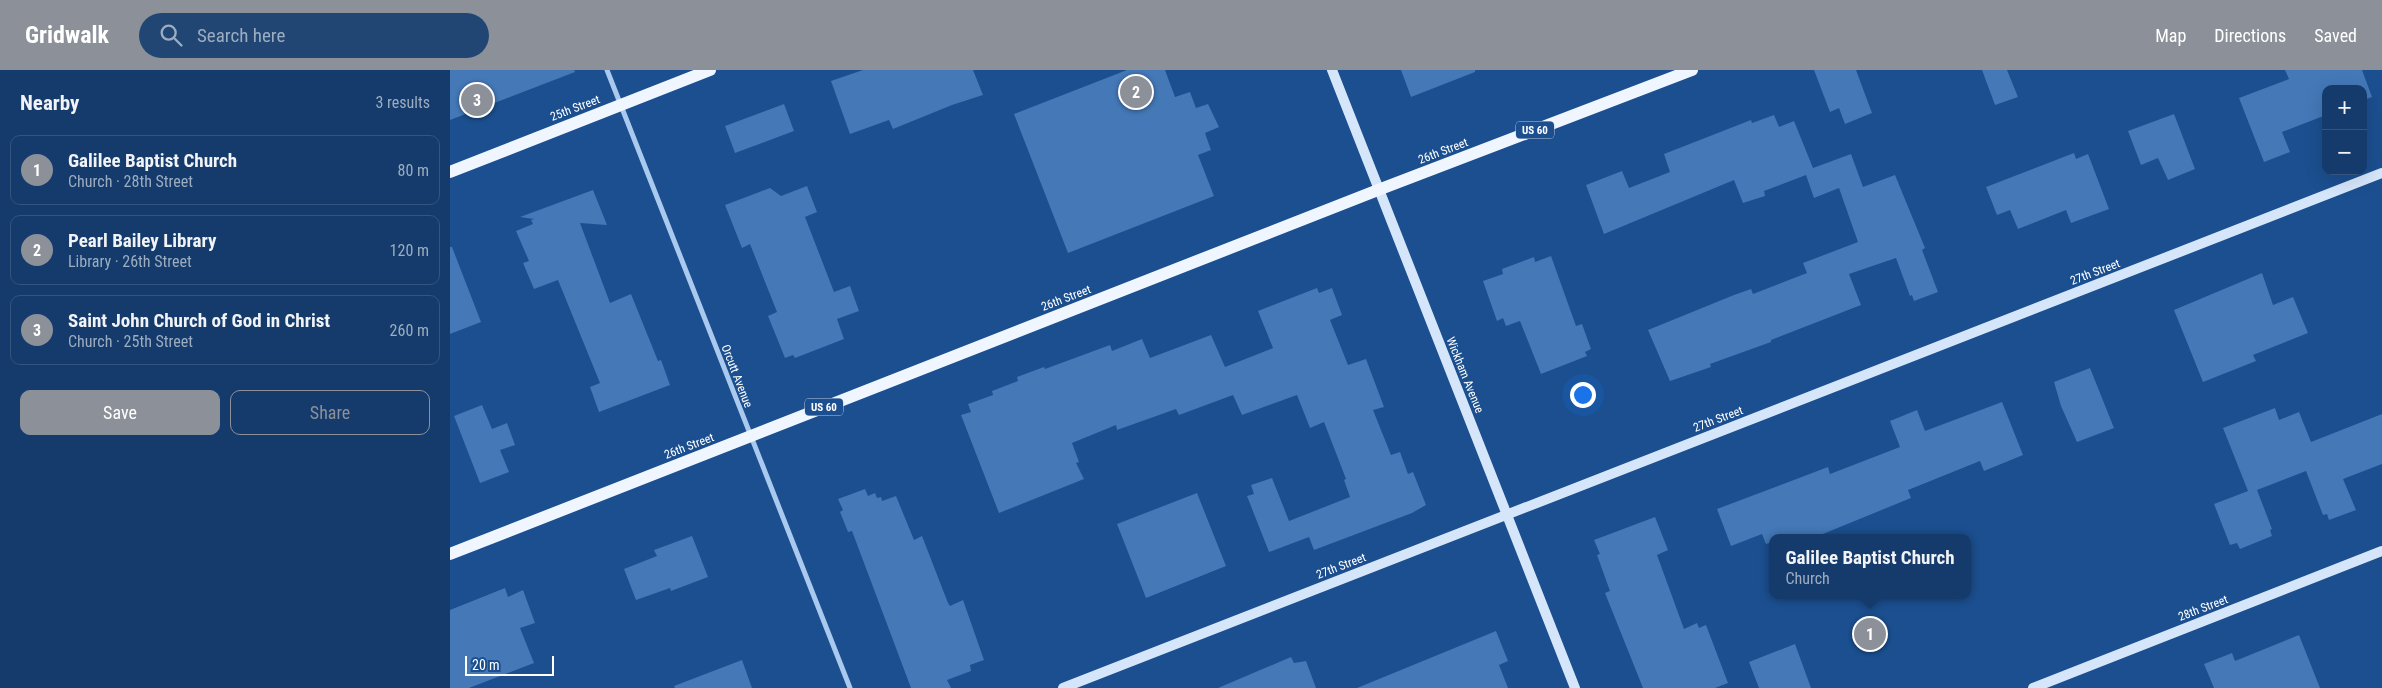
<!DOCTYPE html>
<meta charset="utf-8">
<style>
:root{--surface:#143b6b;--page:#214673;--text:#f1f3f6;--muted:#9dadc1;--line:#33557e;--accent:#8c9099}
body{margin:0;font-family:"Roboto Condensed",sans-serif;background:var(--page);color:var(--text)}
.controls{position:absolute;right:15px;top:15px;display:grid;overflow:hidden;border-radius:10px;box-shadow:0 5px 20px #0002}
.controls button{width:45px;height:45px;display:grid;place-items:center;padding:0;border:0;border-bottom:1px solid var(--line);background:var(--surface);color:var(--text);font:25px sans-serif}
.scale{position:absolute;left:15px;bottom:12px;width:89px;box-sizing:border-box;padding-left:5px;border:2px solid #fff;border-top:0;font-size:14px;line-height:18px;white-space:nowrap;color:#fff;-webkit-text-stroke:4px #1b4f8f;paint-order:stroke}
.you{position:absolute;left:1132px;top:324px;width:18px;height:18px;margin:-12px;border:4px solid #fff;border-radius:50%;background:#1a73e8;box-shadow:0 0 0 8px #1a73e833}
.badge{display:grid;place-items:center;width:32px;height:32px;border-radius:50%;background:var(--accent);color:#fff;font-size:16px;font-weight:700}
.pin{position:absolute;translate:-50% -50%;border:2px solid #fff;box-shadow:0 1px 5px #0006}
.popup{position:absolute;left:1319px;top:464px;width:202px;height:65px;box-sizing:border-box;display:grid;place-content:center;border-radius:10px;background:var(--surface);filter:drop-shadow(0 1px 4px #0005);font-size:16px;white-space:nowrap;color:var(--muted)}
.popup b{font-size:19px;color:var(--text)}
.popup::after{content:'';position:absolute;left:50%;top:100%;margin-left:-10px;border:10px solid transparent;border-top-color:var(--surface)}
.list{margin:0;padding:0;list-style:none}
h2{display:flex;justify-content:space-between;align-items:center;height:65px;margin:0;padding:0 20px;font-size:21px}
h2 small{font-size:16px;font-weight:400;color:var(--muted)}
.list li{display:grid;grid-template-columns:32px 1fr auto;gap:15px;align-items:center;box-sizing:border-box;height:70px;margin:0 10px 10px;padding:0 10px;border:1px solid var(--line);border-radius:10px}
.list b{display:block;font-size:19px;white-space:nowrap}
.list p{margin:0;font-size:16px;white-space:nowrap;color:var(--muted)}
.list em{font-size:16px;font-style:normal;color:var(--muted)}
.actions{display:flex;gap:10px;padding:15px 20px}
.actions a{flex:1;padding:11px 0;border:1px solid var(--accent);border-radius:10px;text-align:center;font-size:18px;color:var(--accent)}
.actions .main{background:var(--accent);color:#fff}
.icon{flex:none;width:28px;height:28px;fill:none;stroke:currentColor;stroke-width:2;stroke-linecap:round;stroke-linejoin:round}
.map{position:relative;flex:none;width:1932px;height:618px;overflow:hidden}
header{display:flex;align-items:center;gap:30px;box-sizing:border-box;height:70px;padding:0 25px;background:var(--accent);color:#fff}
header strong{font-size:24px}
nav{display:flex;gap:28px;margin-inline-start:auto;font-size:18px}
.search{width:350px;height:45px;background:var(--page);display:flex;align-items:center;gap:12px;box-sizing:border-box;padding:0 18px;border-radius:28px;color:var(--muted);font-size:19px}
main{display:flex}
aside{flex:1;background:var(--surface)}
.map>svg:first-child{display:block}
.building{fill:#4478b7}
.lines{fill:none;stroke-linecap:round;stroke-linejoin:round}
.street{stroke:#a9c9ee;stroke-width:5}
.secondary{stroke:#d6e6fa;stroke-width:10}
.primary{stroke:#f0f6ff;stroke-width:12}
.labels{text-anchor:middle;stroke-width:4;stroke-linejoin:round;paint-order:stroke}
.shield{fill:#1b4f8f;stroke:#bbcadd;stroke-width:1}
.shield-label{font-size:11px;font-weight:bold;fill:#fff}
.street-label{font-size:12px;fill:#fff;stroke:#1b4f8f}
</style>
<header>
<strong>Gridwalk</strong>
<div class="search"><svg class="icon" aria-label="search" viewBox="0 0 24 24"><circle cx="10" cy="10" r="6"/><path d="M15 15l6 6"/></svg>Search here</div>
<nav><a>Map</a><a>Directions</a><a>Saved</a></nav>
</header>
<main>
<aside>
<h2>Nearby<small>3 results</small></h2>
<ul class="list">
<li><span class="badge">1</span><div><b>Galilee Baptist Church</b><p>Church · 28th Street</p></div><em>80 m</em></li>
<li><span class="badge">2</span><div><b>Pearl Bailey Library</b><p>Library · 26th Street</p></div><em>120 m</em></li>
<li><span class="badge">3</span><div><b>Saint John Church of God in Christ</b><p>Church · 25th Street</p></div><em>260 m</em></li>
</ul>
<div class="actions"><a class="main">Save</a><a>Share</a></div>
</aside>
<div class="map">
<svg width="1932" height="618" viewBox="0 0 1932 618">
<rect width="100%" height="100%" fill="#1b4f8f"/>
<path class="building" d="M0,0H124L125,2L0,50Z
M413,0H523L533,25L502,35L443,59L439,50L400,64L381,11Z
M677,0H715L725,27L740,22L746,38L758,34L769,57L755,63L761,80L748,85L764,126L618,183L564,44Z
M951,0H1025V2L961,27Z
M1364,0H1406L1422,43L1395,54L1389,38L1380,42Z
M1532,0H1557L1568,27L1545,35Z
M1835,0H1912L1922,27L1913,30V19H1876V45L1832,62L1840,82L1814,92L1789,28L1839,9Z
M334,34L344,61L285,83L275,56Z
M1724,44L1745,99L1718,110L1708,88L1691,95L1678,61Z
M1324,45L1329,57L1344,51L1363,98L1401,84L1413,117L1445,105L1475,178L1472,180L1488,222L1464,231L1462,225L1460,226L1446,188L1399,204L1411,235L1321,270V272L1260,294L1261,297L1220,311L1198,260L1284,225L1301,219L1303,224L1357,203L1353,193L1408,172L1389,118L1364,128L1356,105L1314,121L1315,126L1293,133L1284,110L1154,164L1136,115L1172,101L1179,118L1220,102L1214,84L1301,50L1302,53Z
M1624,83L1626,89L1638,84L1659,139L1621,153L1616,140L1568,159L1560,140L1547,145L1536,117Z
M357,116L367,142L355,147L384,222L400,216L409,241L387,249L394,269L345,288L343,285L335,288L318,246L327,242L300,174L292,178L275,135L320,118L331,126Z
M143,120L157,155L130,153L160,233L181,224L208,291L211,290L220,315L149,342L140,317L150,313L108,210L84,219L73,193L79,191L66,161L83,154L81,150L84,149L70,147Z
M0,177H2L31,252L0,264Z
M1101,186L1126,256L1132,254L1141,279L1135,282L1137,286L1091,304L1070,251L1056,256L1053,248L1047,251L1033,211L1053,204L1052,199L1084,187L1085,192Z
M1812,203L1823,235L1843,227L1858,263L1803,285L1806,291L1753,312L1724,240Z
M867,218L869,223L882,218L892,245L880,250L898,295L916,289L934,337L923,340L941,385L950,382L958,404L963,402L976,435L962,443L864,480L859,467L819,482L797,426L804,424L801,415L822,408L839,451L900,427L894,410L896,409L874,352L860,358L847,325L792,345L783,325L729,345L726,339L667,360L666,355L622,373L629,392L626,393L634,409L549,443L511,345L521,342L518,334L543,325L542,321L568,311L567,307L594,297L595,299L660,275L662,281L692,269L700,288L761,265L775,297L823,278L808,241Z
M1640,298L1664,358L1627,372L1611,336L1604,312Z
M1552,332L1573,385L1534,401L1530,391L1458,420L1461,428L1363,468H1322V472L1316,474L1312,464L1281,476L1267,439L1378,397L1380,404L1450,377L1440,351L1467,340L1475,361Z
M32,335L42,359L57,353L65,375L50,380L59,402L30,413L4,346Z
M1825,338L1829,350L1849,342L1861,372L1932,344V394L1893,409L1906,440L1879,450L1877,444L1873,445L1856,401L1807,420L1822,459L1820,460L1822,466L1790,479L1787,473L1780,475L1764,434L1798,421L1773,358Z
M415,419L418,426L425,423L427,428L431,427L432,431L446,426L464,470L472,466L498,533L500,536L513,530L534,590L520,595L521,601L497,610L501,618H461L402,461L398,462L390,442L393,440L388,429Z
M747,423L776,496L696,528L667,454Z
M1205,447L1218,480L1207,485L1234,559L1247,553L1249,558L1256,555L1278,613L1265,618H1193L1155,523L1160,521L1147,485L1150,484L1144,470Z
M242,466L258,507L221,521L220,518L186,530L174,499L207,486L204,480Z
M55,518L58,527L73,520L85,553L70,558L84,593L19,618H0V540Z
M1046,561L1058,591L1049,595L1058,618H907Z
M1849,565L1870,618H1764L1754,594L1782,583L1785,591Z
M1345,574L1361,618H1309L1299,592Z
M841,587L844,593L856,591L866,618H768Z
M292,590L302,618H225L224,616Z"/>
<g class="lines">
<path class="street" d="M157,0L400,618"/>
<path class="secondary" d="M882,0L1125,618
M613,618L1932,103
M1583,618L1932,481"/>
<path class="primary" d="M0,102L260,0
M0,484L928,120L1242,0"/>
</g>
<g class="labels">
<g class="shield">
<rect x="1066" y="51.5" width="38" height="17" rx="4"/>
<rect x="355" y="328.5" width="38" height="17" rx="4"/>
</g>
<g class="shield-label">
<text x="1085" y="64">US 60</text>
<text x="374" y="341">US 60</text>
</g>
<g class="street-label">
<text transform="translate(125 38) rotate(-21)" y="4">25th Street</text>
<text transform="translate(993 81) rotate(-21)" y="4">26th Street</text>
<text transform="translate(1645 202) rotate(-21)" y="4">27th Street</text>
<text transform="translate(616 228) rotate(-21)" y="4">26th Street</text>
<text transform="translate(1015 305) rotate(68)" y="4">Wickham Avenue</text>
<text transform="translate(287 306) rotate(69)" y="4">Orcutt Avenue</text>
<text transform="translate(1268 349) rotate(-21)" y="4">27th Street</text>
<text transform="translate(239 376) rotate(-21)" y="4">26th Street</text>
<text transform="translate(891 496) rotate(-21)" y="4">27th Street</text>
<text transform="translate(1753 538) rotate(-21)" y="4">28th Street</text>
</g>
</g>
</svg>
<div class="controls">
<button>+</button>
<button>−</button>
</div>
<div class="scale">20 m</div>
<div class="you"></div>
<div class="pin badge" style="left:1420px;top:564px">1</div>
<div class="popup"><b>Galilee Baptist Church</b>Church</div>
<div class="pin badge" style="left:686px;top:22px">2</div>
<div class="pin badge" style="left:27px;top:30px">3</div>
</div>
</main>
